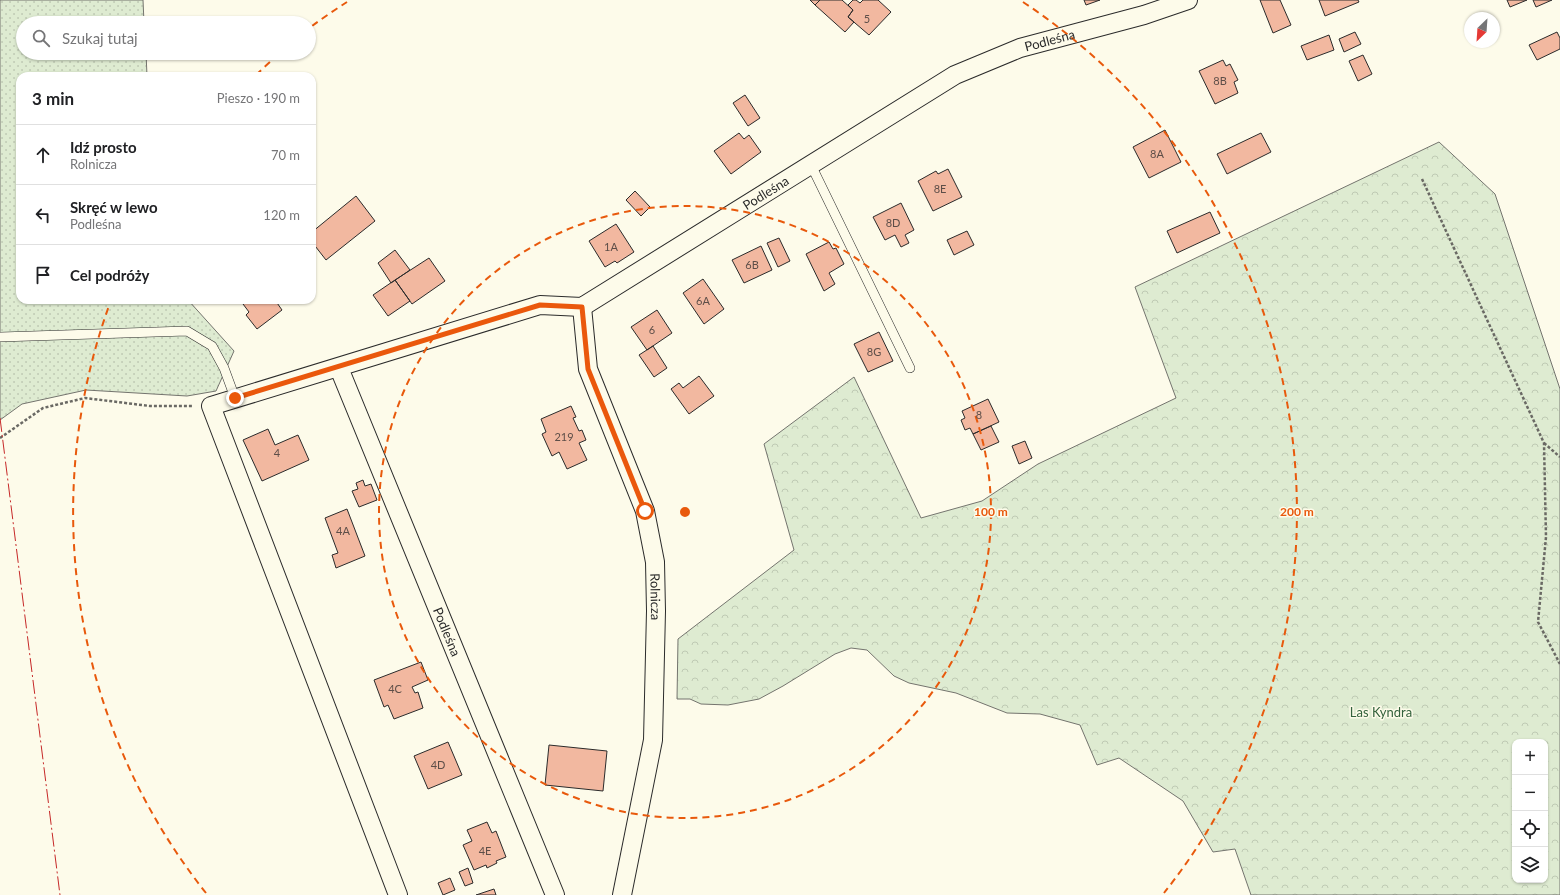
<!DOCTYPE html>
<html lang="pl">
<meta charset="utf-8">
<style>
:root{--surface:#fff;--page:#f6f6f6;--text:#202124;--muted:#757577;--line:#e0e0e0}
body{margin:0;font-family:Lato,sans-serif;background:var(--page);color:var(--text)}
.controls{position:absolute;right:12px;bottom:12px;display:grid;overflow:hidden;border-radius:8px;box-shadow:0 1px 3px #0004}
.controls button{width:36px;height:36px;display:grid;place-items:center;padding:0;border:0;border-bottom:1px solid var(--line);background:var(--surface);color:var(--text);font:20px sans-serif}
.compass{position:absolute;left:1464px;top:12px;width:36px;height:36px;border-radius:50%;background:var(--surface);box-shadow:0 1px 3px #0004;rotate:205deg}
.stop{position:absolute;width:12px;height:12px;margin:-9px;border:3px solid #ea580c;border-radius:50%;background:#fff}
.stop.end{background:#ea580c;border-color:#fff;box-shadow:0 1px 4px #0008}
.list{margin:0;padding:0;list-style:none}
h2{display:flex;justify-content:space-between;align-items:center;height:52px;margin:0;padding:0 16px;font-size:17px}
h2 small{font-size:13px;font-weight:400;color:var(--muted)}
.list li{display:grid;grid-template-columns:26px 1fr auto;gap:12px;align-items:center;box-sizing:border-box;height:60px;padding:0 16px;border-top:1px solid var(--line)}
.list b{display:block;font-size:15px;white-space:nowrap}
.list p{margin:0;font-size:13px;white-space:nowrap;color:var(--muted)}
.list em{font-size:13px;font-style:normal;color:var(--muted)}
.icon{flex:none;width:22px;height:22px;fill:none;stroke:currentColor;stroke-width:2;stroke-linecap:round;stroke-linejoin:round}
.map{position:relative;flex:none;width:1560px;height:895px;overflow:hidden}
.search{position:absolute;background:var(--surface);box-shadow:0 1px 3px #0004;left:16px;top:16px;width:300px;height:44px;display:flex;align-items:center;gap:10px;box-sizing:border-box;padding:0 14px;border-radius:22px;color:var(--muted);font-size:15px}
.panel{position:absolute;background:var(--surface);box-shadow:0 1px 3px #0004;left:16px;top:72px;width:300px;height:232px;border-radius:12px}
.map>svg:first-child{display:block}
.grass{fill:url(#grass-dots);stroke:#74746e}
.forest{fill:url(#forest-crowns);stroke:#74746e;fill-rule:evenodd}
.building{fill:#f2b8a0;stroke:#2b2b2b}
.lines{fill:none;stroke-linecap:round;stroke-linejoin:round}
.lane-casing{stroke:#2b2b2b;stroke-width:10}
.street-casing{stroke:#2b2b2b;stroke-width:20}
.path{stroke:#6a6964;stroke-width:2.5;stroke-dasharray:3 2;stroke-linecap:butt}
.lane{stroke:#fdfbea;stroke-width:9}
.street{stroke:#fdfbea;stroke-width:18}
.power{stroke:#c62828;stroke-width:1;stroke-dasharray:14 3 2 3;stroke-linecap:butt}
.route{stroke:#ea580c;stroke-width:5}
.ring{fill:none;stroke:#e8590c;stroke-width:2;stroke-dasharray:7 5}
.labels{text-anchor:middle;stroke-width:3;stroke-linejoin:round;paint-order:stroke}
.number-label{font-size:11px;fill:#5d4e48}
.street-label{font-size:13px;fill:#2b2b2b;stroke:#fdfbea}
.park-label{font-size:13px;fill:#34623c;stroke:#fdfbea}
.centre{fill:#e8590c;stroke:#fdfbea;stroke-width:2}
.ring-label{font-size:12px;text-anchor:middle;font-weight:bold;fill:#e8590c;stroke:#fdfbea;stroke-width:3;stroke-linejoin:round;paint-order:stroke}
</style>
<div class="map">
<svg width="1560" height="895" viewBox="0 0 1560 895">
<defs>
<pattern id="grass-dots" width="8" height="8" patternUnits="userSpaceOnUse"><rect width="8" height="8" fill="#deebd1"/><path d="M2 2h.1M6 6h.1" fill="none" stroke="#bfcab4" stroke-width="1.8" stroke-linecap="round"/></pattern>
<pattern id="forest-crowns" width="20" height="18" patternUnits="userSpaceOnUse"><rect width="20" height="18" fill="#deebd1"/><path d="M2 6a3 3 0 1 1 6 0M12 15a3 3 0 1 1 6 0" fill="none" stroke="#bfcab4"/></pattern>
</defs>
<rect width="100%" height="100%" fill="#fdfbea"/>
<path class="grass" d="M0,0H143L144,23H23V53H146L147,76H20V300H188L234,351L216,391L187,396L86,390L22,404L0,420Z"/>
<path class="forest" d="M1439,142L1495,194L1560,389V895H1251L1235,849L1213,852L1183,801L1119,758L1097,765L1080,725L1040,714L1007,713L956,693L909,683L894,676L867,650L851,648L835,654L783,686L759,699L728,705L701,704L690,699H677L678,639L794,550L764,444L854,377L921,518L982,501L1038,464L1176,398L1135,287ZM1515,742H1545V880H1515Z"/>
<path class="building" d="M810,0H820L815,5Z
M820,0H842L853,10L848,17L854,22L845,32L815,5Z
M853,0H856L860,3L863,0H878L891,12L869,35L848,17L853,10L848,5Z
M1084,0H1100L1086,5Z
M1260,0H1280L1291,25L1273,33Z
M1319,0H1358L1359,2L1325,16Z
M1507,0H1527L1510,7Z
M1533,0H1552L1536,7Z
M1355,32L1361,44L1344,52L1339,39Z
M1557,32L1560,38V49L1537,60L1529,45Z
M1329,35L1334,50L1307,60L1301,46Z
M1363,55L1372,74L1358,81L1349,61Z
M1223,60L1226,66L1230,64L1238,80L1234,82L1238,93L1215,104L1199,71Z
M745,95L760,118L748,126L733,103Z
M1165,130L1181,162L1149,178L1133,147Z
M739,133L744,139L749,135L761,152L731,174L714,151Z
M1261,133L1271,152L1227,174L1217,154Z
M948,169L962,197L933,211L918,181L936,171L938,174Z
M635,191L650,207L641,216L626,200Z
M356,196L375,221L326,260L312,242V232Z
M901,203L914,230L905,235L909,243L901,247L895,235L885,240L873,217Z
M1210,212L1220,233L1177,253L1167,231Z
M616,224L634,252L617,263L615,261L605,267L589,241Z
M967,231L974,245L954,255L947,240Z
M779,238L790,261L778,267L767,243Z
M829,242L833,249L836,248L844,264L829,273L835,284L824,291L806,254Z
M761,246L772,270L744,283L732,260Z
M395,250L410,270L391,283L378,263Z
M429,258L445,281L412,304L395,280Z
M703,279L724,309L704,324L683,293Z
M395,280L410,301L388,316L373,295Z
M240,300H275L282,310L257,329L246,315L249,312Z
M657,310L672,333L647,350L631,327Z
M879,332L893,361L868,372L854,344Z
M653,346L667,368L654,377L639,355Z
M699,376L714,396L689,414L671,389L679,383L683,388Z
M988,399L999,422L973,434L970,428L965,430L961,420L965,418L962,411Z
M571,406L576,417L573,418L579,431L582,430L586,440L579,443L587,460L567,469L559,452L552,456L542,434L546,432L541,419Z
M991,426L999,442L981,450L973,434Z
M268,429L275,445L298,435L309,460L262,481L243,440Z
M1025,441L1032,458L1019,464L1012,446Z
M363,480L365,486L371,484L377,500L359,507L352,491L358,489L356,483Z
M347,509L365,556L336,568L332,555L338,553L325,518Z
M421,662L428,680L412,687L415,693L418,692L423,708L394,719L388,705L384,707L374,680Z
M448,742L462,775L428,789L414,756Z
M549,745L607,751L603,791L545,785Z
M487,822L492,833L496,831L506,857L496,861L497,863L487,868L486,865L474,870L463,845L472,841L467,830Z
M468,868L473,883L465,886L459,872Z
M450,878L455,890L443,895L438,883Z
M494,889L496,895H476Z"/>
<g class="lines">
<g class="lane-casing">
<path id="lane" d="M811,165L910,368
M0,337L187,331L212,346L224,368L235,398"/>
</g>
<g class="street-casing">
<g id="street">
<path id="s1" d="M582,307L588,369L645,511L655,562L656,611L653,740L622,895"/>
<path id="s2" d="M339,368L555,895"/>
<path id="s3" d="M398,895L211,406L540,305L582,307L955,75L1020,48L1144,15L1188,0"/>
</g>
</g>
<path class="path" d="M1422,179L1544,443L1546,537L1538,622L1560,664
M0,438L43,408L85,398L150,406H192
M1544,443L1560,457"/>
<use href="#lane" class="lane"/>
<use href="#street" class="street"/>
<path class="power" d="M0,418L60,895"/>
</g>
<g class="lines">
<path class="route" d="M235,398L540,305L582,307L588,369L645,511"/>
</g>
<g class="ring">
<circle cx="685" cy="512" r="306"/>
<path d="M206 893A612 612 0 0 1 110 303M256 75A612 612 0 0 1 279 54M312 26A612 612 0 0 1 347 2M1023 2A612 612 0 0 1 1164 893"/>
</g>
<g class="labels">
<g class="number-label">
<text x="867" y="23">5</text>
<text x="1220" y="85">8B</text>
<text x="1157" y="158">8A</text>
<text x="940" y="193">8E</text>
<text x="893" y="227">8D</text>
<text x="611" y="251">1A</text>
<text x="752" y="269">6B</text>
<text x="703" y="305">6A</text>
<text x="652" y="334">6</text>
<text x="874" y="356">8G</text>
<text x="979" y="419">8</text>
<text x="564" y="441">219</text>
<text x="277" y="457">4</text>
<text x="343" y="535">4A</text>
<text x="395" y="693">4C</text>
<text x="438" y="769">4D</text>
<text x="485" y="855">4E</text>
</g>
<g class="street-label">
<text dy="5" stroke="none"><textPath href="#s3" startOffset="1450">Podleśna</textPath></text>
<text dy="5" stroke="none"><textPath href="#s3" startOffset="1126">Podleśna</textPath></text>
<text dy="5" stroke="none"><textPath href="#s1" startOffset="302">Rolnicza</textPath></text>
<text dy="5" stroke="none"><textPath href="#s2" startOffset="285">Podleśna</textPath></text>
</g>
<g class="park-label">
<text x="1381" y="717">Las Kyndra</text>
</g>
</g>
<circle cx="685" cy="512" r="6" class="centre"/>
<g class="ring-label">
<text x="991" y="516">100 m</text>
<text x="1297" y="516">200 m</text>
</g>
</svg>
<div class="controls">
<button>+</button>
<button>−</button>
<button><svg class="icon" aria-label="locate" viewBox="0 0 24 24"><circle cx="12" cy="12" r="6"/><path d="M12 2v4M12 18v4M2 12h4M18 12h4"/></svg></button>
<button><svg class="icon" aria-label="layers" viewBox="0 0 24 24"><path d="M12 4l9 5-9 5-9-5zM3 14l9 5 9-5"/></svg></button>
</div>
<svg class="compass" viewBox="-18 -18 36 36"><path d="M0-13l5 13h-10z" fill="#e53935"/><path d="M0 13l5-13h-10z" fill="#757577"/></svg>
<div class="stop" style="left:645px;top:511px"></div>
<div class="stop end" style="left:235px;top:398px"></div>
<div class="search"><svg class="icon" aria-label="search" viewBox="0 0 24 24"><circle cx="10" cy="10" r="6"/><path d="M15 15l6 6"/></svg>Szukaj tutaj</div>
<section class="panel">
<h2>3 min<small>Pieszo · 190 m</small></h2>
<ul class="list">
<li><svg class="icon" aria-label="ahead" viewBox="0 0 24 24"><path d="M12 20V5M6 11l6-6 6 6"/></svg><div><b>Idź prosto</b><p>Rolnicza</p></div><em>70 m</em></li>
<li><svg class="icon" aria-label="left" viewBox="0 0 24 24"><path d="M17 20v-9H6M10 6l-5 5 5 5"/></svg><div><b>Skręć w lewo</b><p>Podleśna</p></div><em>120 m</em></li>
<li><svg class="icon" aria-label="arrive" viewBox="0 0 24 24"><path d="M6 21V4h12l-3 4 3 4H6"/></svg><div><b>Cel podróży</b></div></li>
</ul>
</section>
</div>
